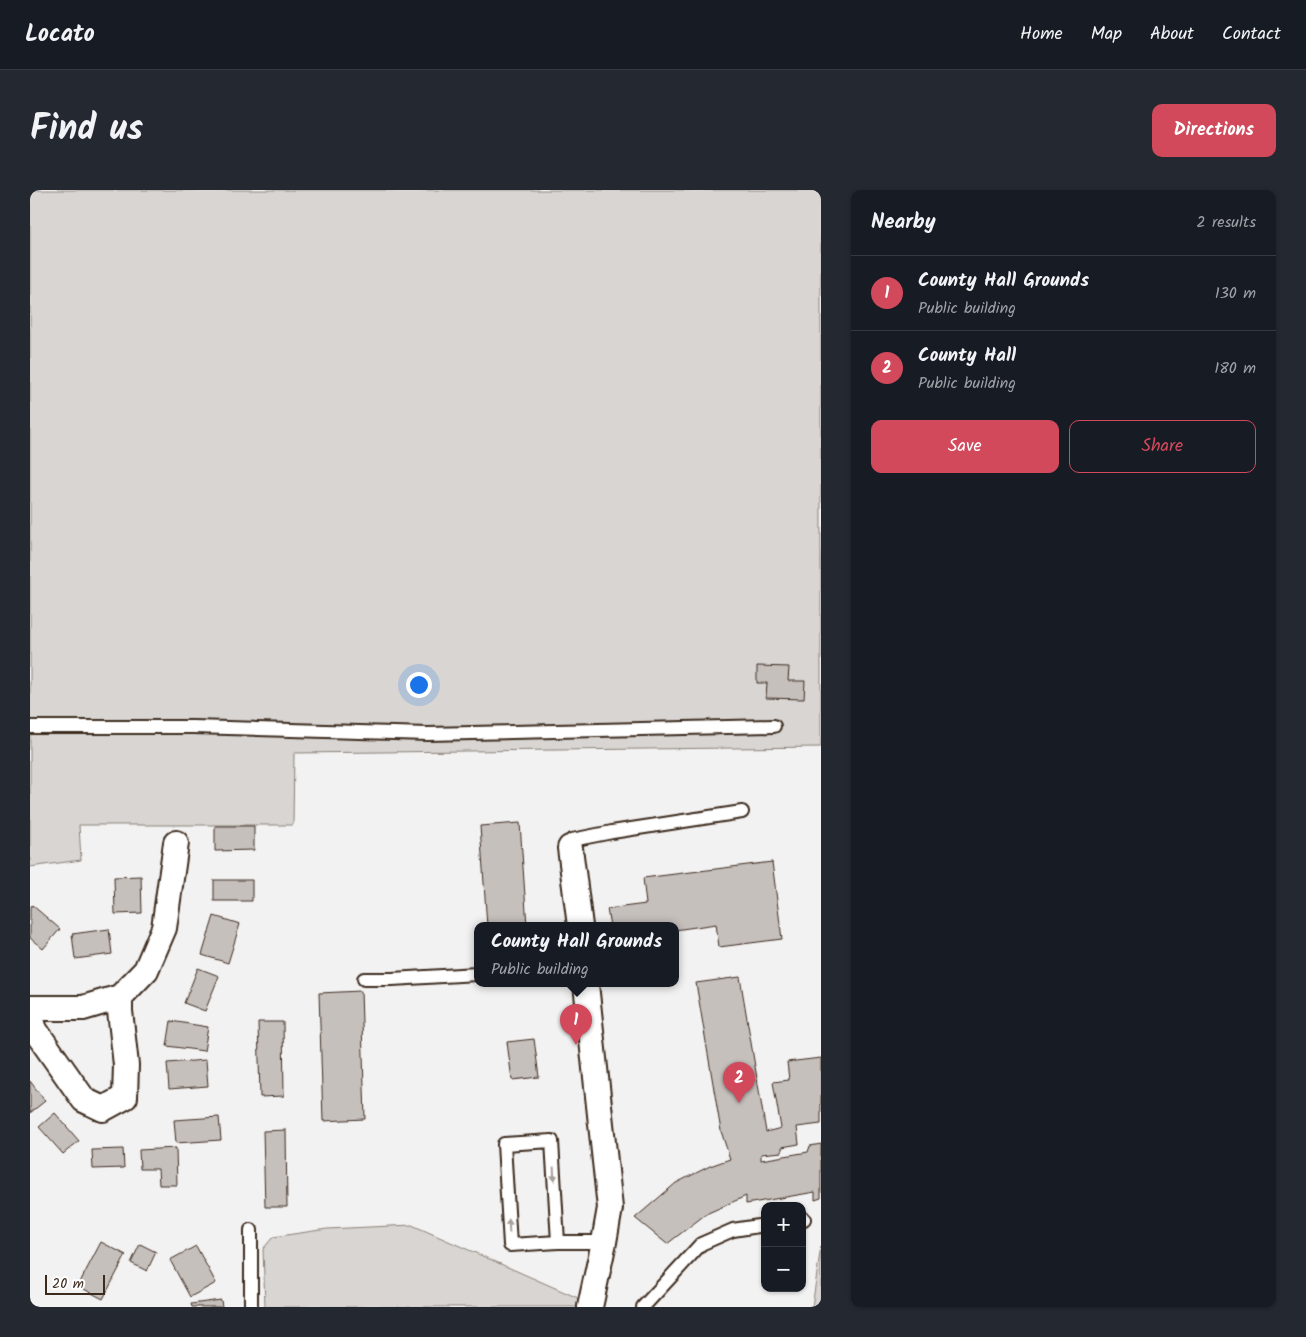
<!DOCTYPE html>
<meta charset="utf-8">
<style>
:root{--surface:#171b24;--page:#242831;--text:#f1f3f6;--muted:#9ea1a6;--line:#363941;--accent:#d1495b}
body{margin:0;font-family:Kalam,sans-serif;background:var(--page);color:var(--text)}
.controls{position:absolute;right:15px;bottom:15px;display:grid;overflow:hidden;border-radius:10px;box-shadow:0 1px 4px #0004}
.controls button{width:45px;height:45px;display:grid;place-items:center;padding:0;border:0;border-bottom:1px solid var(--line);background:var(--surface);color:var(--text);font:25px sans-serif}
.scale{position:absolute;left:15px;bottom:12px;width:60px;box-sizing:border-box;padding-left:5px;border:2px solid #3b2a1e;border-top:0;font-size:14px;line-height:18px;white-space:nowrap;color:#3b2a1e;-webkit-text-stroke:4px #fff;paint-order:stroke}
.you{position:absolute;left:388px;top:494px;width:18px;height:18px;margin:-12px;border:4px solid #fff;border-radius:50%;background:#1a73e8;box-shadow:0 0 0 8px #1a73e833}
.badge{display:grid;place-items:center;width:32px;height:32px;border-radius:50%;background:var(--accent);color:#fff;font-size:16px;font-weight:700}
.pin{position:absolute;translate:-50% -41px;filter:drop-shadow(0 1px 2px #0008)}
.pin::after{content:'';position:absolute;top:26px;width:18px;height:15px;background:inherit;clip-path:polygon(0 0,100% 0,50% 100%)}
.popup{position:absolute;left:444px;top:732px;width:205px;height:65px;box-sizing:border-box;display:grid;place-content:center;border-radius:10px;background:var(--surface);filter:drop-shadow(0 1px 4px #0005);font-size:16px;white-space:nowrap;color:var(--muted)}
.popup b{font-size:19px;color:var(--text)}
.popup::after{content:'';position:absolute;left:50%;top:100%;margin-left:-10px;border:10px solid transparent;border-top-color:var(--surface)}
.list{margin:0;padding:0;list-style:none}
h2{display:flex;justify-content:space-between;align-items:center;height:65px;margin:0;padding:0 20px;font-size:21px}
h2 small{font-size:16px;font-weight:400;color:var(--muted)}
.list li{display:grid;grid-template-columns:32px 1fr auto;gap:15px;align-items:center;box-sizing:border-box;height:75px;padding:0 20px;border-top:1px solid var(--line)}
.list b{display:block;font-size:19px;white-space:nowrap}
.list p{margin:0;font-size:16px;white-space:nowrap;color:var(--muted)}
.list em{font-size:16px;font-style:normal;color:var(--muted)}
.actions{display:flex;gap:10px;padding:15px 20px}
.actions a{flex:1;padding:11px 0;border:1px solid var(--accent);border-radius:10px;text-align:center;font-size:18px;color:var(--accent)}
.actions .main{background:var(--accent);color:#fff}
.map{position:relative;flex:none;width:791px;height:1117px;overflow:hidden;border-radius:10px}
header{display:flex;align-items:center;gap:30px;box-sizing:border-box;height:70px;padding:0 25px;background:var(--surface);border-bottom:1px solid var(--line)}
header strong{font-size:24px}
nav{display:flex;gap:28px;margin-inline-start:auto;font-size:18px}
.intro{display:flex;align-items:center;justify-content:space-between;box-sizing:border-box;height:120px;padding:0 30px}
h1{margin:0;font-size:35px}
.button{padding:12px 22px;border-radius:10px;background:var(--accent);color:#fff;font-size:18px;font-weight:700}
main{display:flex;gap:30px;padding:0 30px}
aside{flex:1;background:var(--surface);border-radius:10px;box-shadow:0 1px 4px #0004}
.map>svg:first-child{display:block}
.green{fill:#d8d5d2;stroke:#8a8078}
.building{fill:#c6c0bd;stroke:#3b2a1e}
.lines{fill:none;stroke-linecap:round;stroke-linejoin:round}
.service-casing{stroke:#3b2a1e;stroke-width:16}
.minor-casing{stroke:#3b2a1e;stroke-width:28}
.service{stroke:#fff;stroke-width:12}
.minor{stroke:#fff;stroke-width:24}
.oneway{fill:#a79f9a}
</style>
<header>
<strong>Locato</strong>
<nav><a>Home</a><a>Map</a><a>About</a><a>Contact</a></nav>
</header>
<div class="intro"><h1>Find us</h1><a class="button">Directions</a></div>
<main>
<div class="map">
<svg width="791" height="1117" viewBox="0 0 791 1117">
<rect width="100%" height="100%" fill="#f3f2f2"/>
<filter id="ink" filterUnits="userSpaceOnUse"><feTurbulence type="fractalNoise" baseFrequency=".02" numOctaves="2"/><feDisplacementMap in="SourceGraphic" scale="10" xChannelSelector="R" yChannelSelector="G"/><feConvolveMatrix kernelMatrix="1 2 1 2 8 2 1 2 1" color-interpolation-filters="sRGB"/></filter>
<g filter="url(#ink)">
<path class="green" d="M0,0H791V557L264,563L263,635H49L51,670L0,677Z
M382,1035L548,1108L547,1117H235L233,1059L243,1047L297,1039Z
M791,1056V1117H781H782Z"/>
<path class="building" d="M727,476L759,477L758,491H775L774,509L736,508L737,493H727Z
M490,633L497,736H457L450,636Z
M185,636H224V660L185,661Z
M742,672L752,749L689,757L686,734L645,740V736H580L577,719L616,714L613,688Z
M111,686L112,723L85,724L84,687Z
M184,690H222V711H184Z
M2,715L30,739L13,759L0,748V718Z
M184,726L210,734L198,773L172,765Z
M79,739L82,764L45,769L42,744Z
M168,778L189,786L175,821L154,813Z
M710,787L736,942L751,938L743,892L759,890L757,872L791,868V934L767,937L769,954L752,957V962L731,964V970L778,962L780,956L791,954V1008L785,1010V1002L716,1014V1006L676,1024L637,1054L605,1028L646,993L680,976L700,969L691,941L666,793Z
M331,801L335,929L293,931L289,803Z
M141,831L178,837L174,861L137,856Z
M228,832H253L254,906L230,907Z
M504,849L509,887L482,890L477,852Z
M176,870L178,896L139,899L137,873Z
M0,891L15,911L0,923Z
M25,923L49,951L33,964L9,937Z
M189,927L191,950L146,953L144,930Z
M256,940L257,1017H235L233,941Z
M146,958L147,995H129L128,979H110L109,960Z
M93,959L94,978L63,979L62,960Z
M71,1052L96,1065L73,1109L48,1096Z
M110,1054L126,1062L117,1081L101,1073Z
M166,1056L186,1093L160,1107L140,1070Z
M191,1110L192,1117H162L161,1114Z"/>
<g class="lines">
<g class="service-casing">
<path id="service" d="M0,537H163L398,544L744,536
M540,658L542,650L582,642L712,622
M334,789H362L447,784
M772,1030L774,1029
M528,1052L522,951L474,954L480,1055L528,1052H574
M221,1117V1040
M613,1117L671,1054L703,1040L735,1035"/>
</g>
<g class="minor-casing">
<path id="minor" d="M540,658L550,736
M556,794L580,1018L574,1052L560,1117
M0,818H53L90,807L116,780L134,738L146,653
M0,824L5,840L54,910L73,919L95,907L96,875L90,821V807"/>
</g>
<use href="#service" class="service"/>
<use href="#minor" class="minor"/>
</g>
<defs><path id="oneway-solid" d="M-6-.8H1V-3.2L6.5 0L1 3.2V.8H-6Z" transform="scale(1.25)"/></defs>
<g class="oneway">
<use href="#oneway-solid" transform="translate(524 984) rotate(87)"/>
<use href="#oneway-solid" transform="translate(479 1036) rotate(-93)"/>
</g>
</g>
</svg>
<div class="controls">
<button>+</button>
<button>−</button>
</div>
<div class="scale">20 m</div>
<div class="you"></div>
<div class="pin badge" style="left:546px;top:855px">1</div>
<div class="popup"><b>County Hall Grounds</b>Public building</div>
<div class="pin badge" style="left:709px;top:913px">2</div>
</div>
<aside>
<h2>Nearby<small>2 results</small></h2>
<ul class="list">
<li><span class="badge">1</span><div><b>County Hall Grounds</b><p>Public building</p></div><em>130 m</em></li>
<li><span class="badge">2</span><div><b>County Hall</b><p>Public building</p></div><em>180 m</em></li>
</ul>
<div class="actions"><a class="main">Save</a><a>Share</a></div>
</aside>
</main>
